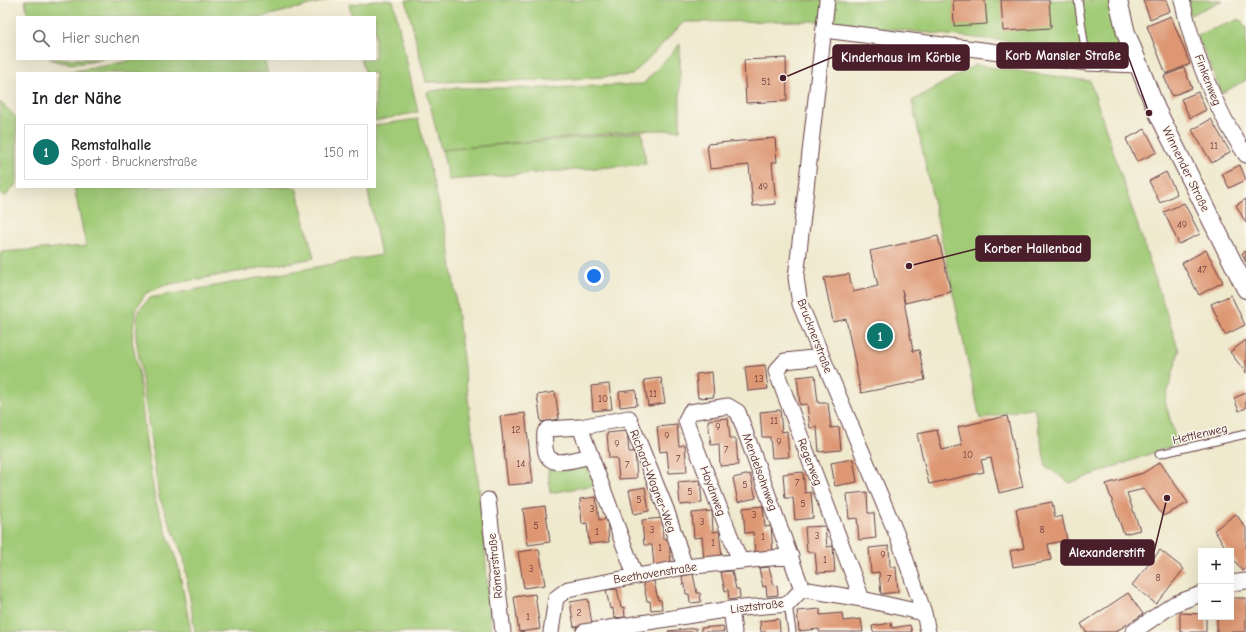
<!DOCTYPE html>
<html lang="de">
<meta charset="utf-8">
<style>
:root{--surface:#fff;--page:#f6f6f6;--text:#202124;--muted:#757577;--line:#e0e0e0;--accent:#0f766e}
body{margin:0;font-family:"Comic Neue",sans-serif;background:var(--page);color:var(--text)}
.controls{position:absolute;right:12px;bottom:12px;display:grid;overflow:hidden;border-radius:0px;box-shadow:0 4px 16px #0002}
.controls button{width:36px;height:36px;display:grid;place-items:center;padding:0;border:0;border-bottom:1px solid var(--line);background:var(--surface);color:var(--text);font:20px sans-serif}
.you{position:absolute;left:594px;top:276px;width:14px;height:14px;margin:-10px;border:3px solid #fff;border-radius:50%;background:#1a73e8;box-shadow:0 0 0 6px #1a73e833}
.badge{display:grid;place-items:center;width:26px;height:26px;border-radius:50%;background:var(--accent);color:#fff;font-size:13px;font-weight:700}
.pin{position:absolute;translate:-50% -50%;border:2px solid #fff;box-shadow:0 1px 4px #0006}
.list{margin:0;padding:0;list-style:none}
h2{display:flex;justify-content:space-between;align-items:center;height:52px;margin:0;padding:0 16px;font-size:17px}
h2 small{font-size:13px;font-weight:400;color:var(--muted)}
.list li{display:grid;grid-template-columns:26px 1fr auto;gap:12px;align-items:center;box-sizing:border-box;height:56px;margin:0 8px 8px;padding:0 8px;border:1px solid var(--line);border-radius:0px}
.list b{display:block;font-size:15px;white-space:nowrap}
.list p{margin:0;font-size:13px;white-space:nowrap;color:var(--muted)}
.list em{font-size:13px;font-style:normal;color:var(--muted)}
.icon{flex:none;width:22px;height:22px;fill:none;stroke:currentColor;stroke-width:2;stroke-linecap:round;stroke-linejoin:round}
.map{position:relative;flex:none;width:1246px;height:632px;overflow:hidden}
.search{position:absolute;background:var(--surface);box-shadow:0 4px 16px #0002;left:16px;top:16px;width:360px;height:44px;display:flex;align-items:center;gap:10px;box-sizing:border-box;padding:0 14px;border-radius:0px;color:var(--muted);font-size:15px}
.panel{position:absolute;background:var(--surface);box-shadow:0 4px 16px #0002;left:16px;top:72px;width:360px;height:116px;border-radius:0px}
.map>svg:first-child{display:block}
.green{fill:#a1cb77;stroke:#767551}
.building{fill:#dd9773}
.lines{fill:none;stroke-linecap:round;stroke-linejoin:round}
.service-casing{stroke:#633d43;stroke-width:9}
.minor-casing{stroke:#633d43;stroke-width:17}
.tertiary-casing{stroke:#633d43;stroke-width:20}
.service{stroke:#fff;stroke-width:7}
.minor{stroke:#fff;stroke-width:15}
.tertiary{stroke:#fff;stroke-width:18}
.labels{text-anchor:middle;stroke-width:3;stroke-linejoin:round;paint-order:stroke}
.number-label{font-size:10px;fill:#6f3d3d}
.street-label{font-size:12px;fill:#4a1f2b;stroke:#fbf7ec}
.leader{fill:none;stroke:#4a1f2b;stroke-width:1.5}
.callout-dot{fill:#4a1f2b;stroke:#fbf7ec;stroke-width:1.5}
.callout{fill:#4a1f2b;stroke:#4a1f2b;stroke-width:1.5}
.callout-label{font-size:13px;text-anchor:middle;font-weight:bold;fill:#fff}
</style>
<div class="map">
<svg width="1246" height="632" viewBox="0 0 1246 632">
<rect width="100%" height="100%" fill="#fbf7ec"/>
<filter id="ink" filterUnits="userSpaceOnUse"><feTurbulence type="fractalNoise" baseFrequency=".025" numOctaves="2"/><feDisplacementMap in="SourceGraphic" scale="8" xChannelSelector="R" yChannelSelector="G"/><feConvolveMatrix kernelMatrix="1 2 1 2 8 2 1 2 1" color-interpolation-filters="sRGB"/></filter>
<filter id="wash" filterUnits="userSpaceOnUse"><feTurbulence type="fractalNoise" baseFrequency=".012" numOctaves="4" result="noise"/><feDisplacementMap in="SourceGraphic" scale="16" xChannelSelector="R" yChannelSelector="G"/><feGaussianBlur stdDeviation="0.9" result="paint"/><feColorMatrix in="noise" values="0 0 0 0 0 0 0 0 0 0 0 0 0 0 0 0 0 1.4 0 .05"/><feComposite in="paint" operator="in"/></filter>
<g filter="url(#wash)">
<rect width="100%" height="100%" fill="#efe9ce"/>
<path class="green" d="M25,0H326V1L262,17H28Z
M373,0H393L418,112L375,121V73H365L361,59H375V17H352L349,5Z
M406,0H1112L1121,53L814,21L684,22L632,75L556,80L426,82Z
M1187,0H1223L1190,15Z
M1240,19L1246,28V80L1222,93L1197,35Z
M680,44V130H643L441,150L427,92L450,88H551L643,84Z
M49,59H103C86,64 66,66 49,59Z
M136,59H264L268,73H62L110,65Z
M975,65L1090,81L1179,351L1165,401L1177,444L1070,483L1046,466L1034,407L980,419L912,101Z
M0,102L17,118V183L5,197L0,192Z
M418,119L449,245L482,512L491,632H195L184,558L159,497L136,337L138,311L150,298L381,255L367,187H375V125Z
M642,132L646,164L449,180L442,150Z
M74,187H296L314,258L166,285L146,293L135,310L132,341L139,375L146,443L155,500L178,565L191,632H0V252L86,246Z
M587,465L595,485L550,493L548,470Z"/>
<g id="blocks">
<path class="building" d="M953,0H985L987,24L954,26Z
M1001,0H1049L1051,28L1003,31Z
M1143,0H1166L1170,11L1150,19Z
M1171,16L1190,64L1166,74L1147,26Z
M786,58L787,101L746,103L744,60Z
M1184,68L1192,88L1172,96L1164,76Z
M1198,92L1206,110L1190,118L1181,99Z
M1211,119L1230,152L1212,163L1192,130Z
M1145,129L1157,152L1137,162L1126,139Z
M775,138L777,162H772L776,204L753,206L749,165L710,169L707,144Z
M1240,165L1246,180L1229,188L1222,174Z
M1166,172L1177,194L1160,203L1149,181Z
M1246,199V223L1236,205Z
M1184,203L1200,234L1179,244L1164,212Z
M938,236L951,292L905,303L902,290L913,351L919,350L925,380L861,393L846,319L833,322L824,278L849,274L853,292L878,286L870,251Z
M1206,250L1223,282L1199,295L1182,263Z
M1246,251V262L1242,253Z
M1231,295L1245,325L1225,335L1211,304Z
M1246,340V373L1230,352Z
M765,365L768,389L748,391L745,367Z
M712,372L714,397L698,398L696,374Z
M815,375L818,403H828L831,428L839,427L841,450L819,452L817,427L810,428L807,404L800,405L797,377Z
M661,378L665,403L648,406L644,380Z
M609,384L612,409L593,411L591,386Z
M636,390L637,405L620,407L619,392Z
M555,392L559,419L541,422L537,395Z
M1246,393V408L1239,411L1234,398Z
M780,410L782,432L787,431L789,457L772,458L770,437H762L760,412Z
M525,413L533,483L508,485L500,416Z
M1007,416L1023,487L999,493L991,458L981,460L984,472L929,484L917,434L937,430L942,450L962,445L958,427Z
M728,418L730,439H736L738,465L720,466L719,444L711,445L708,420Z
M677,425L679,446L685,445L687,472L669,473L667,451L660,452L657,427Z
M627,431L629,452H635L637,478L619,479L617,458H609L607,433Z
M853,459L857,482L835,486L831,463Z
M1160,462L1188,503L1163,516L1144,489L1127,493L1140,530L1124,534L1106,484L1143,473Z
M803,472L805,493L811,492L813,518L795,520L793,498H785L783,474Z
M750,474L756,498L738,502L733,478Z
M700,480L702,503L680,505L678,482Z
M645,487L649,511L634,514L629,490Z
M867,492L868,513H874L876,538L859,540L857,518L849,519L847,494Z
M596,497L599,520L607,519L609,542L589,544L587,523L582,524L580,499Z
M1052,502L1055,518L1062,516L1067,540L1048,544L1051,560L1013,567L1010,551L1024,548L1016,509Z
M545,506L550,542L528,545L523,509Z
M763,506L765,527L771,526L773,552L755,554L753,532L745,533L743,508Z
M712,511L713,532L719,531L722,557L704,559L702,537L694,538L692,513Z
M1236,514L1246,528V568L1242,571L1231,555V551H1228L1214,530Z
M662,518L663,539H669L671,565L654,566L652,545H644L642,520Z
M825,526L827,547L833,546L835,572L817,573L815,552H807L805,527Z
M889,546L890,567H896L898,592L881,594L879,572L871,573L869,548Z
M539,549L545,585L524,588L518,552Z
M1160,550L1184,569L1156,604L1132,585Z
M769,567L774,586L777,585L778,595L767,596L766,586L763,587L759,568Z
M732,571L736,589H739L740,598L729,600L728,590L725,591L721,572Z
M693,574L697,593H700L701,602L690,603L689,594H686L685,584L683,585L682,576Z
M654,581L658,600H661L662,609L651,610L650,601H647L643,582Z
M617,589L621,608L624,607L625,617L614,618L613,608L610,609L606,590Z
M1128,593L1143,614L1115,632H1086L1081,624Z
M535,594L540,629L519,632L514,597Z
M1231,598H1246V632H1217V617H1231Z
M588,599L592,624L574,627L570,602Z
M820,609V615L842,613L843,621L861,619L863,632H819V629L799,631L797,611Z
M1180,613L1201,614V617H1206V632H1180Z
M779,619L780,632H761L760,621Z
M891,623L892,628L910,625L912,632H873L872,626Z
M723,626L724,632H701V628Z
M696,628V632H668V631Z"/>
</g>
</g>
<g filter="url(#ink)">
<use href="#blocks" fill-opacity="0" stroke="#633d43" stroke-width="1"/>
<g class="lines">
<g class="service-casing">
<path id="service" d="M1078,0L1087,63
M1159,454L1246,434
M788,604L792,632"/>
</g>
<g class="minor-casing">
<path id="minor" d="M827,0L796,278L800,304L899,540L924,613L928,632
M1182,0C1194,54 1215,109 1246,155
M824,30L1087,63L1137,65
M822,357L785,361L776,371L862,599
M580,427L635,575
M592,456C576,458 548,472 545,448C545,443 544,438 545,432L548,429L580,427L629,418L666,509L685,567
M488,500L503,632
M740,561L686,421L690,412L728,406L738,412L802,589
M1231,583L1246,581
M802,589L862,599L924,613
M731,609L734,632
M551,632L556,598L568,589L685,567L791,556
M584,632L731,609L788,604L802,589
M1133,632L1174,604L1201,594"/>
</g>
<g class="tertiary-casing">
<path id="tertiary" d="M1118,0L1126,33L1156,109L1246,289"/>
</g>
<use href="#service" class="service"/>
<use href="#minor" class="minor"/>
<use href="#tertiary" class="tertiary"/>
</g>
</g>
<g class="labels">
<g class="number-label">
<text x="766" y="85">51</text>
<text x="1214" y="149">11</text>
<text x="763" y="190">49</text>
<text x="1182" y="228">49</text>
<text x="1202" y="273">47</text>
<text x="759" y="382">13</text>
<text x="653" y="397">11</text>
<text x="603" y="402">10</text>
<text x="774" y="424">11</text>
<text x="718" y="430">9</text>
<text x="516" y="433">12</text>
<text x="667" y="439">9</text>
<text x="779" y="445">9</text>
<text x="617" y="447">9</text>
<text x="726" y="453">7</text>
<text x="968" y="458">10</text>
<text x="678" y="462">7</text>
<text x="521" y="467">14</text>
<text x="627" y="468">7</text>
<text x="797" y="486">7</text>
<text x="745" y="488">5</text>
<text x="690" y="495">5</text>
<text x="639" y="503">5</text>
<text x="803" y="507">5</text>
<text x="592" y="512">3</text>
<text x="754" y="518">3</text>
<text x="702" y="525">3</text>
<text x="536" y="529">5</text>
<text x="652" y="533">3</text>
<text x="1042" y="533">8</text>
<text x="597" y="535">1</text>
<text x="817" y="539">3</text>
<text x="763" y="540">1</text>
<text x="713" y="546">1</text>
<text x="660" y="551">1</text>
<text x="883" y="558">9</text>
<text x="825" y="563">1</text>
<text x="531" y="572">3</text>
<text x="1158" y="581">8</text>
<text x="889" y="582">7</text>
<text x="579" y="616">2</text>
<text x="528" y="620">1</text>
</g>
<g class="street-label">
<text transform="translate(1208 80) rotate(69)" y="4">Finkenweg</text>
<text transform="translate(1186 169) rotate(64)" y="4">Winnender Straße</text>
<text transform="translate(815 336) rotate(69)" y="4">Brucknerstraße</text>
<text transform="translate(1200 434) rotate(-13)" y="4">Hettlenweg</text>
<text transform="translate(810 462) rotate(69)" y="4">Regerweg</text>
<text transform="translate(760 472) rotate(70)" y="4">Mendelsohnweg</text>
<text transform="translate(653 481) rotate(69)" y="4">Richard-Wagner-Weg</text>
<text transform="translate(713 491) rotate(69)" y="4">Haydnweg</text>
<text transform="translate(495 566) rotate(-96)" y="4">Römerstraße</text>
<text transform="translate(655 573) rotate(-9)" y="4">Beethovenstraße</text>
<text transform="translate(757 606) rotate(-7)" y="4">Lisztstraße</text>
</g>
</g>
<path class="leader" d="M1149 113L1128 56M783 78L833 57M909 266L976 249M1167 498L1154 552"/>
<g class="callout-dot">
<circle cx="1149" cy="113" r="4"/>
<circle cx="783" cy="78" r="4"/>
<circle cx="909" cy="266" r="4"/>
<circle cx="1167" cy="498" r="4"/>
</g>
<g class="callout">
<rect x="997" y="43" width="131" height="25" rx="4"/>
<rect x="833" y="45" width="136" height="25" rx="4"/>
<rect x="976" y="236" width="114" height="25" rx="4"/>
<rect x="1061" y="540" width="93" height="25" rx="4"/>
</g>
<g class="callout-label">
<text x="1063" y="60">Korb Mansler Straße</text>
<text x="901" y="62">Kinderhaus im Körble</text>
<text x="1033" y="253">Korber Hallenbad</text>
<text x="1107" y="557">Alexanderstift</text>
</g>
</svg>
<div class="controls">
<button>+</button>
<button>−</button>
</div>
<div class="you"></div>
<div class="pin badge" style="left:880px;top:336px">1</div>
<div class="search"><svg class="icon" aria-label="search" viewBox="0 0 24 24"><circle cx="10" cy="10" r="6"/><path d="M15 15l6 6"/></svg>Hier suchen</div>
<section class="panel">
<h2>In der Nähe<small></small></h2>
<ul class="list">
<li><span class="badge">1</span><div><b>Remstalhalle</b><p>Sport · Brucknerstraße</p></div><em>150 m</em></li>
</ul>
</section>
</div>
